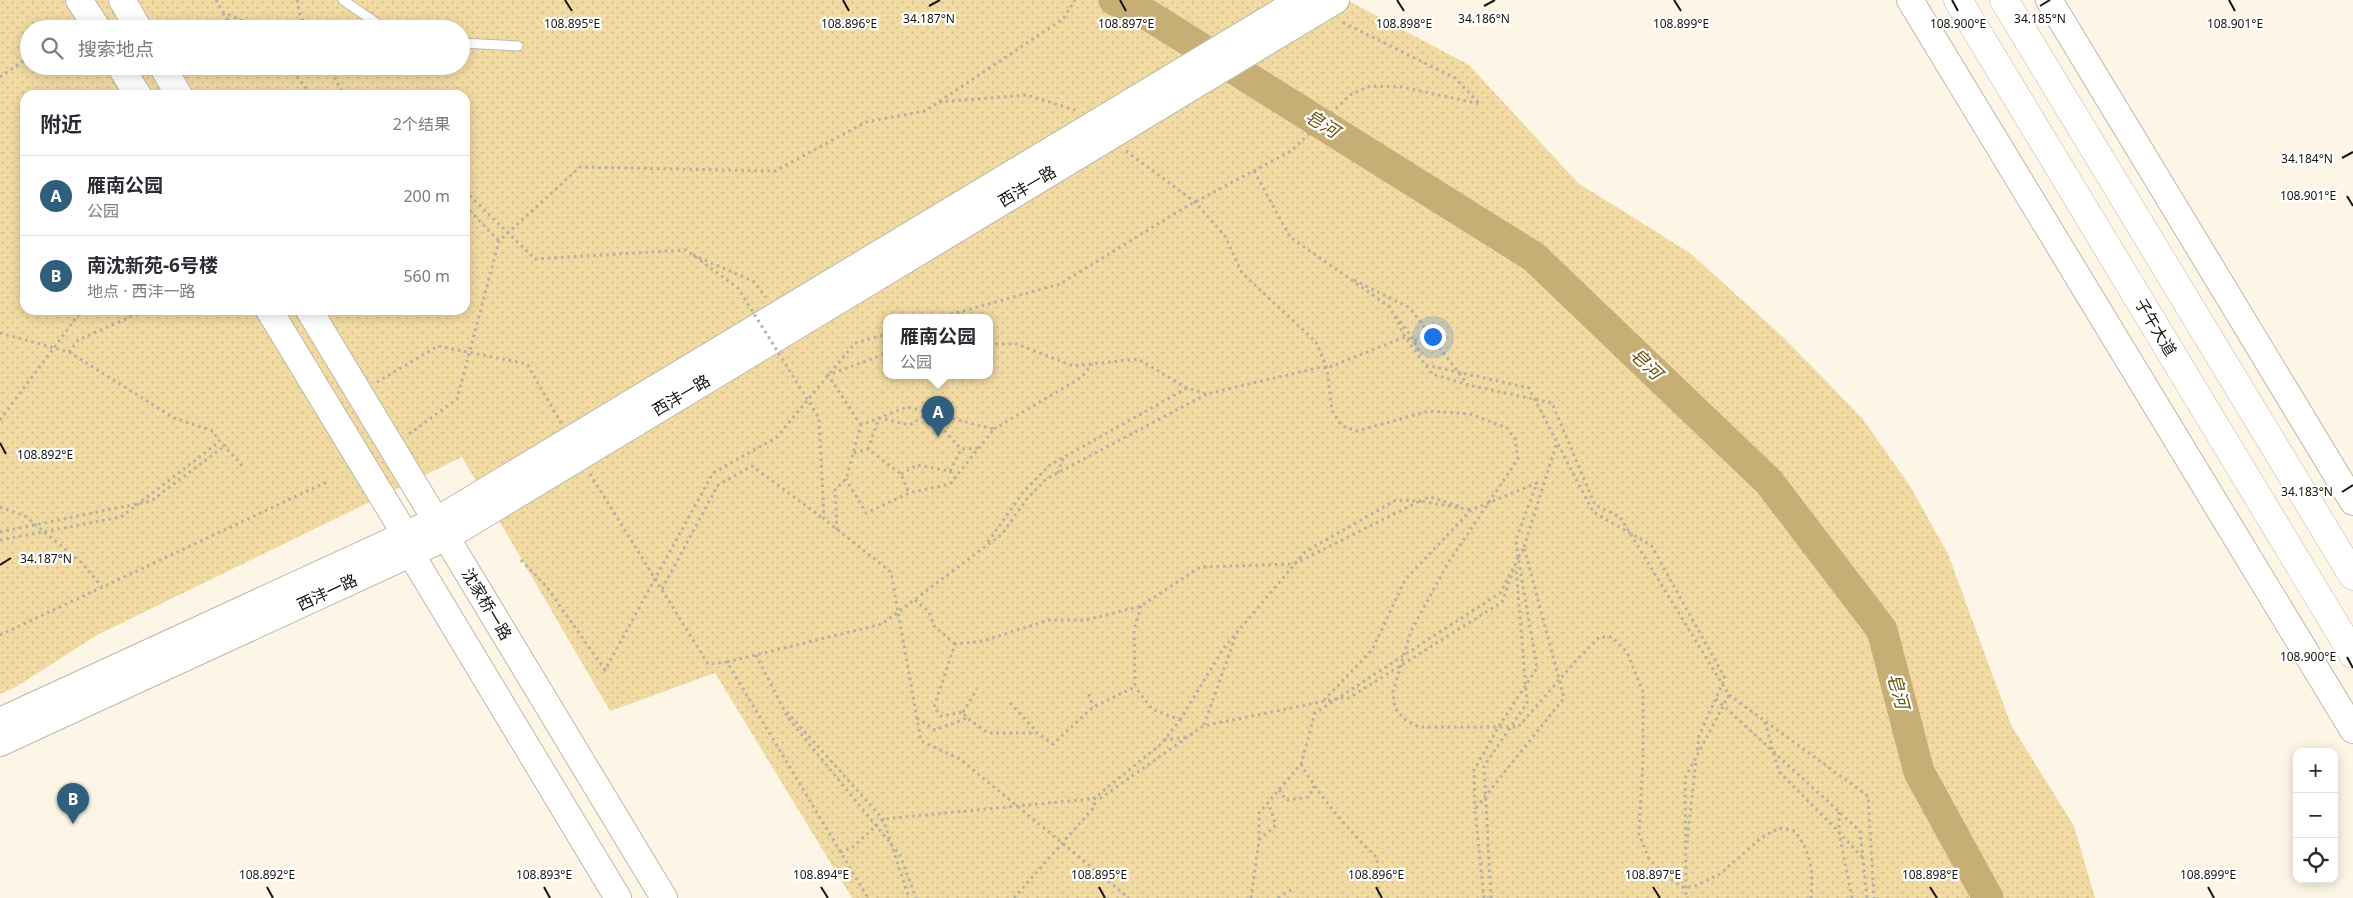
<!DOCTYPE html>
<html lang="zh">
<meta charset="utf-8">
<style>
:root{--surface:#fff;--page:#f7f7f7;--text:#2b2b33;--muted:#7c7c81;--line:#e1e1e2;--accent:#2f5f7d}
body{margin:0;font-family:"Noto Sans","Noto Sans SC",sans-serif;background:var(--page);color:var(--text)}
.controls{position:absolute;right:15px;bottom:15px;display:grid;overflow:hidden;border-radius:10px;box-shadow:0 2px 12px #0003}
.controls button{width:45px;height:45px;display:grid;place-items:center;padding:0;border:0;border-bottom:1px solid var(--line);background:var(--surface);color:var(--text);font:25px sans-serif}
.you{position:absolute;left:1432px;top:336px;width:18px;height:18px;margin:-12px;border:4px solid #fff;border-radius:50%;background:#1a73e8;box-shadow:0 0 0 8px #1a73e833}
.badge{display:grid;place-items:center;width:32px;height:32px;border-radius:50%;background:var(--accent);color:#fff;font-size:16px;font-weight:700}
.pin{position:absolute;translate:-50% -41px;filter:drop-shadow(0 1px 2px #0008)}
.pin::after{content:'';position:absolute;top:26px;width:18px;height:15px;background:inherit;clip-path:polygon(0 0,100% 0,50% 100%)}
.popup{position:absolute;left:883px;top:314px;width:110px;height:65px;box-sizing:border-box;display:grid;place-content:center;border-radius:10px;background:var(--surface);filter:drop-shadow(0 1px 4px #0005);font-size:16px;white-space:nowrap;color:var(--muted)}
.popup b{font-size:19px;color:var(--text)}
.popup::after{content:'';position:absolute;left:50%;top:100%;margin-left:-10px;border:10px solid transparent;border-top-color:var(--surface)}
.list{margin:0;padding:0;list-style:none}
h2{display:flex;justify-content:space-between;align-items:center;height:65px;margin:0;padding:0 20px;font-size:21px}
h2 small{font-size:16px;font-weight:400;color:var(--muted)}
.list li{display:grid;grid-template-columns:32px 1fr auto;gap:15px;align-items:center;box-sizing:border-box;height:80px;padding:0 20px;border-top:1px solid var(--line)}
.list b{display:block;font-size:19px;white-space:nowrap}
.list p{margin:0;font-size:16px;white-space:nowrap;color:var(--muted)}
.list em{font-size:16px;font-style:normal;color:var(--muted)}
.icon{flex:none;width:28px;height:28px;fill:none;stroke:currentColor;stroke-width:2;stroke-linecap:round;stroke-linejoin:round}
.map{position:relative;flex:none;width:2353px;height:898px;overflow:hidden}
.search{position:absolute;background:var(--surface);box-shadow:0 2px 12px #0003;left:20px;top:20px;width:450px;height:55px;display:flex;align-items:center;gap:12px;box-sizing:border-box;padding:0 18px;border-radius:28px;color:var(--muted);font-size:19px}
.panel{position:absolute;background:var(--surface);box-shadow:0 2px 12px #0003;left:20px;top:90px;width:450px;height:225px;border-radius:15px}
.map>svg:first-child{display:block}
.park{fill:url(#park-dots);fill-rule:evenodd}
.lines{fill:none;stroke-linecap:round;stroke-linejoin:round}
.river{stroke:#c7ae75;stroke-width:31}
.service-casing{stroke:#c0b9aa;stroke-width:11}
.secondary-casing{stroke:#c0b9aa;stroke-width:28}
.primary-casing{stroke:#c0b9aa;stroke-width:29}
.path{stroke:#b5b0a3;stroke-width:3;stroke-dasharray:2.5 4;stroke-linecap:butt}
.service{stroke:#fff;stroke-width:9}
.secondary{stroke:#fff;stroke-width:26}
.primary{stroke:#fff;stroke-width:28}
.path-bridge{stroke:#b5b0a3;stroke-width:3;stroke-dasharray:2.5 4;stroke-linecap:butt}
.ticks{fill:none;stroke:#15130e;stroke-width:2}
.labels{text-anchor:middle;stroke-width:4.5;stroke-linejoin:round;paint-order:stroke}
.street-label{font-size:16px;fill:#15130e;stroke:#fff}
.water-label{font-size:18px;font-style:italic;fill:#6b520a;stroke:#fff}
.ticks-label{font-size:12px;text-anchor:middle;fill:#15130e;stroke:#fff;stroke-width:4.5;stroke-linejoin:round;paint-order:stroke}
</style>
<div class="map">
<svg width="2353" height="898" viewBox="0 0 2353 898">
<defs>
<pattern id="park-dots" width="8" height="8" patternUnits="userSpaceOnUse" patternTransform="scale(1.25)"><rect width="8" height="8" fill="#f2dba3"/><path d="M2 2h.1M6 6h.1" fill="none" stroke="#cfbb8b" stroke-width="1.8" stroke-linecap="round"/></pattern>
</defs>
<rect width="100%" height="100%" fill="#fdf6e6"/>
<path class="park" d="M0,0H1347L1469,65L1578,183L1690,253L1782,336L1862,418L1910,486L1948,554L2011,725L2074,826L2095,898H852L715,673L610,711L462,457L97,635L16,687L0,694ZM29,29H461V66H29ZM25,95H465V310H25ZM887,318H989V376H887Z"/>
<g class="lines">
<path class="river" d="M1114,0L1148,15L1534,257L1769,482L1882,630L1919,772L1988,898"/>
<g class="service-casing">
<path id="service" d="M343,0L385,29
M461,43L518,46"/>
</g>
<g class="secondary-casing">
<path id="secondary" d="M79,0L98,29
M122,0L139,29
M1910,0L2353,730
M2049,0L2353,502
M120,66L138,95
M162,66L179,95
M269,310L405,534L411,554L618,898
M309,310L664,898
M0,721L437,520L1300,0
M0,743L447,537L1336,0"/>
</g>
<g class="primary-casing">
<path id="primary" d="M1958,0L2353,654
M2004,0L2353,576"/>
</g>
<path class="path" d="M216,0L223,12L260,29
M297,0L300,15L307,29
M223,13L232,26L247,29
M289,66L311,95
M328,66L344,95
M0,77L29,57
M939,102L1027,95L1078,111
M1126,151L1195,202L1225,236L1242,273L1316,342L1327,368L1332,411L1342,426L1357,431L1429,411L1470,414L1507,428L1515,439L1518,459L1448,563L1411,631L1393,692L1395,708L1404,719L1419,727H1518L1574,663L1599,637H1612L1627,652L1643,692V758L1639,834L1649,859L1665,875L1682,887H1693L1720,874L1761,838L1779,828L1795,831C1812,855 1813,870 1811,898
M1254,171L1290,237L1390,307L1405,337L1432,374L1468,385L1552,403L1595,505L1620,517L1729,695L1685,778L1686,898
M465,206L499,241
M693,255L753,281L766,297
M1354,280L1410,308L1439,347
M1396,316L1413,339L1421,355
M938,318L1060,284L1182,209L1291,151L1350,95L1370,86L1402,87L1480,104L1455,78L1342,22
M0,333L69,352L78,340L146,310
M989,344H1017L1073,366L1138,359L1187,388L1207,394L1321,367L1327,368L1405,337L1439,347L1468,385
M69,352L174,418L213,431C220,444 233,454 242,466
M1426,365L1529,388L1593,512L1651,545L1725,678L1699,736L1697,754
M377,382L438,346L527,364L561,423
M861,425L828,375L887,353
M994,429L1082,377L1092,364
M409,434L457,399L499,241L580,167L775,171L866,122L925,111L1063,19L1075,0
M868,449L879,418L910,425L929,413L961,449
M854,453L868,449L901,474L909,493
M950,471L961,449L978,448
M1058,473L1063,458
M590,474L708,664L727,662L868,898
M901,474L917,465L950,471L955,478
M0,507L25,516L82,563L102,587
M837,530L835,490L846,479L861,425L907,407L994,429L950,484L909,493L866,513L846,479
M0,532L151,501L226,445
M0,540L121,517L219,442
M988,542L1024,491L1050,465L1187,388
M1524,547L1557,442
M521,560L546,586L605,670L713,473L777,437L855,343L887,334
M662,589L718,485L752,466L824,519
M915,600L929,612L934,626L955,644
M1141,606L1134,630L1135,687L1093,707L1053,744L1037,733H988L967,718L963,712L941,716L934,707L955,644L983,641L1049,620H1086L1141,606L1200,567L1294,564L1420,501L1471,510
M0,635L329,481
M756,655L788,718L900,855L916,898
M727,662L882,624L1002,534L1026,500L1046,479L1207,394
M1089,694L1093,707
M1729,695L1868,796L1874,898
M1716,699L1860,831L1867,898
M1324,700L1372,650L1405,580L1471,510L1537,483L1516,539L1518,557
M1010,703L1037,732
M787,712L883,819L909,898
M963,712L977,689
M917,718L935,730L967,718
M1180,720L1223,649L1305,552L1396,500L1420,501L1430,497L1461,507
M1765,722L1779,772L1839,832L1852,898
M1204,725L1236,635
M1164,740L1185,737
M1301,764C1321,799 1348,829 1377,858L1379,898
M1279,790L1286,800L1309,797L1314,786
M1839,812V832L1862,857
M1259,840L1276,825L1268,802
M1687,843L1696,760
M840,852L852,848L883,819L1101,798L1203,726L1340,698H1349L1502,602L1518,557L1537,668L1499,726L1474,770L1475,809
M1014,898L1095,806L1093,799L1161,744L1180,720L1152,709L1135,687
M1251,898L1259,841V813L1301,764L1315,713L1500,593L1513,568
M1278,898L1294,888
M1484,898L1475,809L1564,698L1524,547L1518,558
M1491,898L1484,766L1527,703L1516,567"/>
<use href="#service" class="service"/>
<use href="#secondary" class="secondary"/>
<use href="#primary" class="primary"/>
<path class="path-bridge" d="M465,191L535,259L686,250L738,288L819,418L824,519L891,572L921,741L960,759L1129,898
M0,420L82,310"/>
</g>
<path class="ticks" d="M565,0L572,11M843,0L849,11M1120,0L1126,11M1397,0L1404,11M1674,0L1681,11M1952,0L1958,11M2229,0L2235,11M929,6L940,0M1484,6L1495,0M2040,6L2050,0M2342,158L2353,152M2347,196L2353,206M0,443L6,454M2342,492L2353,485M0,565L11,558M2347,657L2353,668M267,887L273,898M544,887L550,898M821,887L828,898M1099,887L1105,898M1376,887L1382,898M1653,887L1660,898M1930,887L1937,898M2208,887L2214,898"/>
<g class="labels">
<g class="street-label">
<text transform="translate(1027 186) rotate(-31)" y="6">西沣一路</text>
<text transform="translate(2156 327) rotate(59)" y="6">子午大道</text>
<text transform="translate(681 395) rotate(-31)" y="6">西沣一路</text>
<text transform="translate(327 592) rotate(-25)" y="6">西沣一路</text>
<text transform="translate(487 604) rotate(59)" y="6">沈家桥一路</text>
</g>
<g class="water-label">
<text transform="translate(1322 124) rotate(32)" y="6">皂河</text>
<text transform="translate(1646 364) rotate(44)" y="6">皂河</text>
<text transform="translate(1898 691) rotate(75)" y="6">皂河</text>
</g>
</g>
<g class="ticks-label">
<text x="929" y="23">34.187°N</text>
<text x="1484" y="23">34.186°N</text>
<text x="2040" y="23">34.185°N</text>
<text x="572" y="28">108.895°E</text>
<text x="849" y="28">108.896°E</text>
<text x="1126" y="28">108.897°E</text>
<text x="1404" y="28">108.898°E</text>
<text x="1681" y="28">108.899°E</text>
<text x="1958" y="28">108.900°E</text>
<text x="2235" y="28">108.901°E</text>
<text x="2307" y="163">34.184°N</text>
<text x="2308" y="200">108.901°E</text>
<text x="45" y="459">108.892°E</text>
<text x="2307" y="496">34.183°N</text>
<text x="46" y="563">34.187°N</text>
<text x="2308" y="661">108.900°E</text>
<text x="267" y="879">108.892°E</text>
<text x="544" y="879">108.893°E</text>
<text x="821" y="879">108.894°E</text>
<text x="1099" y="879">108.895°E</text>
<text x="1376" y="879">108.896°E</text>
<text x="1653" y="879">108.897°E</text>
<text x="1930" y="879">108.898°E</text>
<text x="2208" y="879">108.899°E</text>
</g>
</svg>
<div class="controls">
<button>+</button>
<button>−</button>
<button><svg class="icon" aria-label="locate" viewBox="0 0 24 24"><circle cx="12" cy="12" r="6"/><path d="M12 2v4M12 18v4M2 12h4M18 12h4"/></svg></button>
</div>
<div class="you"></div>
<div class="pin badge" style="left:938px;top:437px">A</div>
<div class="popup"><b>雁南公园</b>公园</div>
<div class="pin badge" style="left:73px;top:824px">B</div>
<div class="search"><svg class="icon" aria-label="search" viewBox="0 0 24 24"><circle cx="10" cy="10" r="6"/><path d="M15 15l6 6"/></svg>搜索地点</div>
<section class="panel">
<h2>附近<small>2个结果</small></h2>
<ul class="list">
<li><span class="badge">A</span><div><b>雁南公园</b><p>公园</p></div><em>200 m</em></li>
<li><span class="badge">B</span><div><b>南沈新苑-6号楼</b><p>地点 · 西沣一路</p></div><em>560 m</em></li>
</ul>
</section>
</div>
